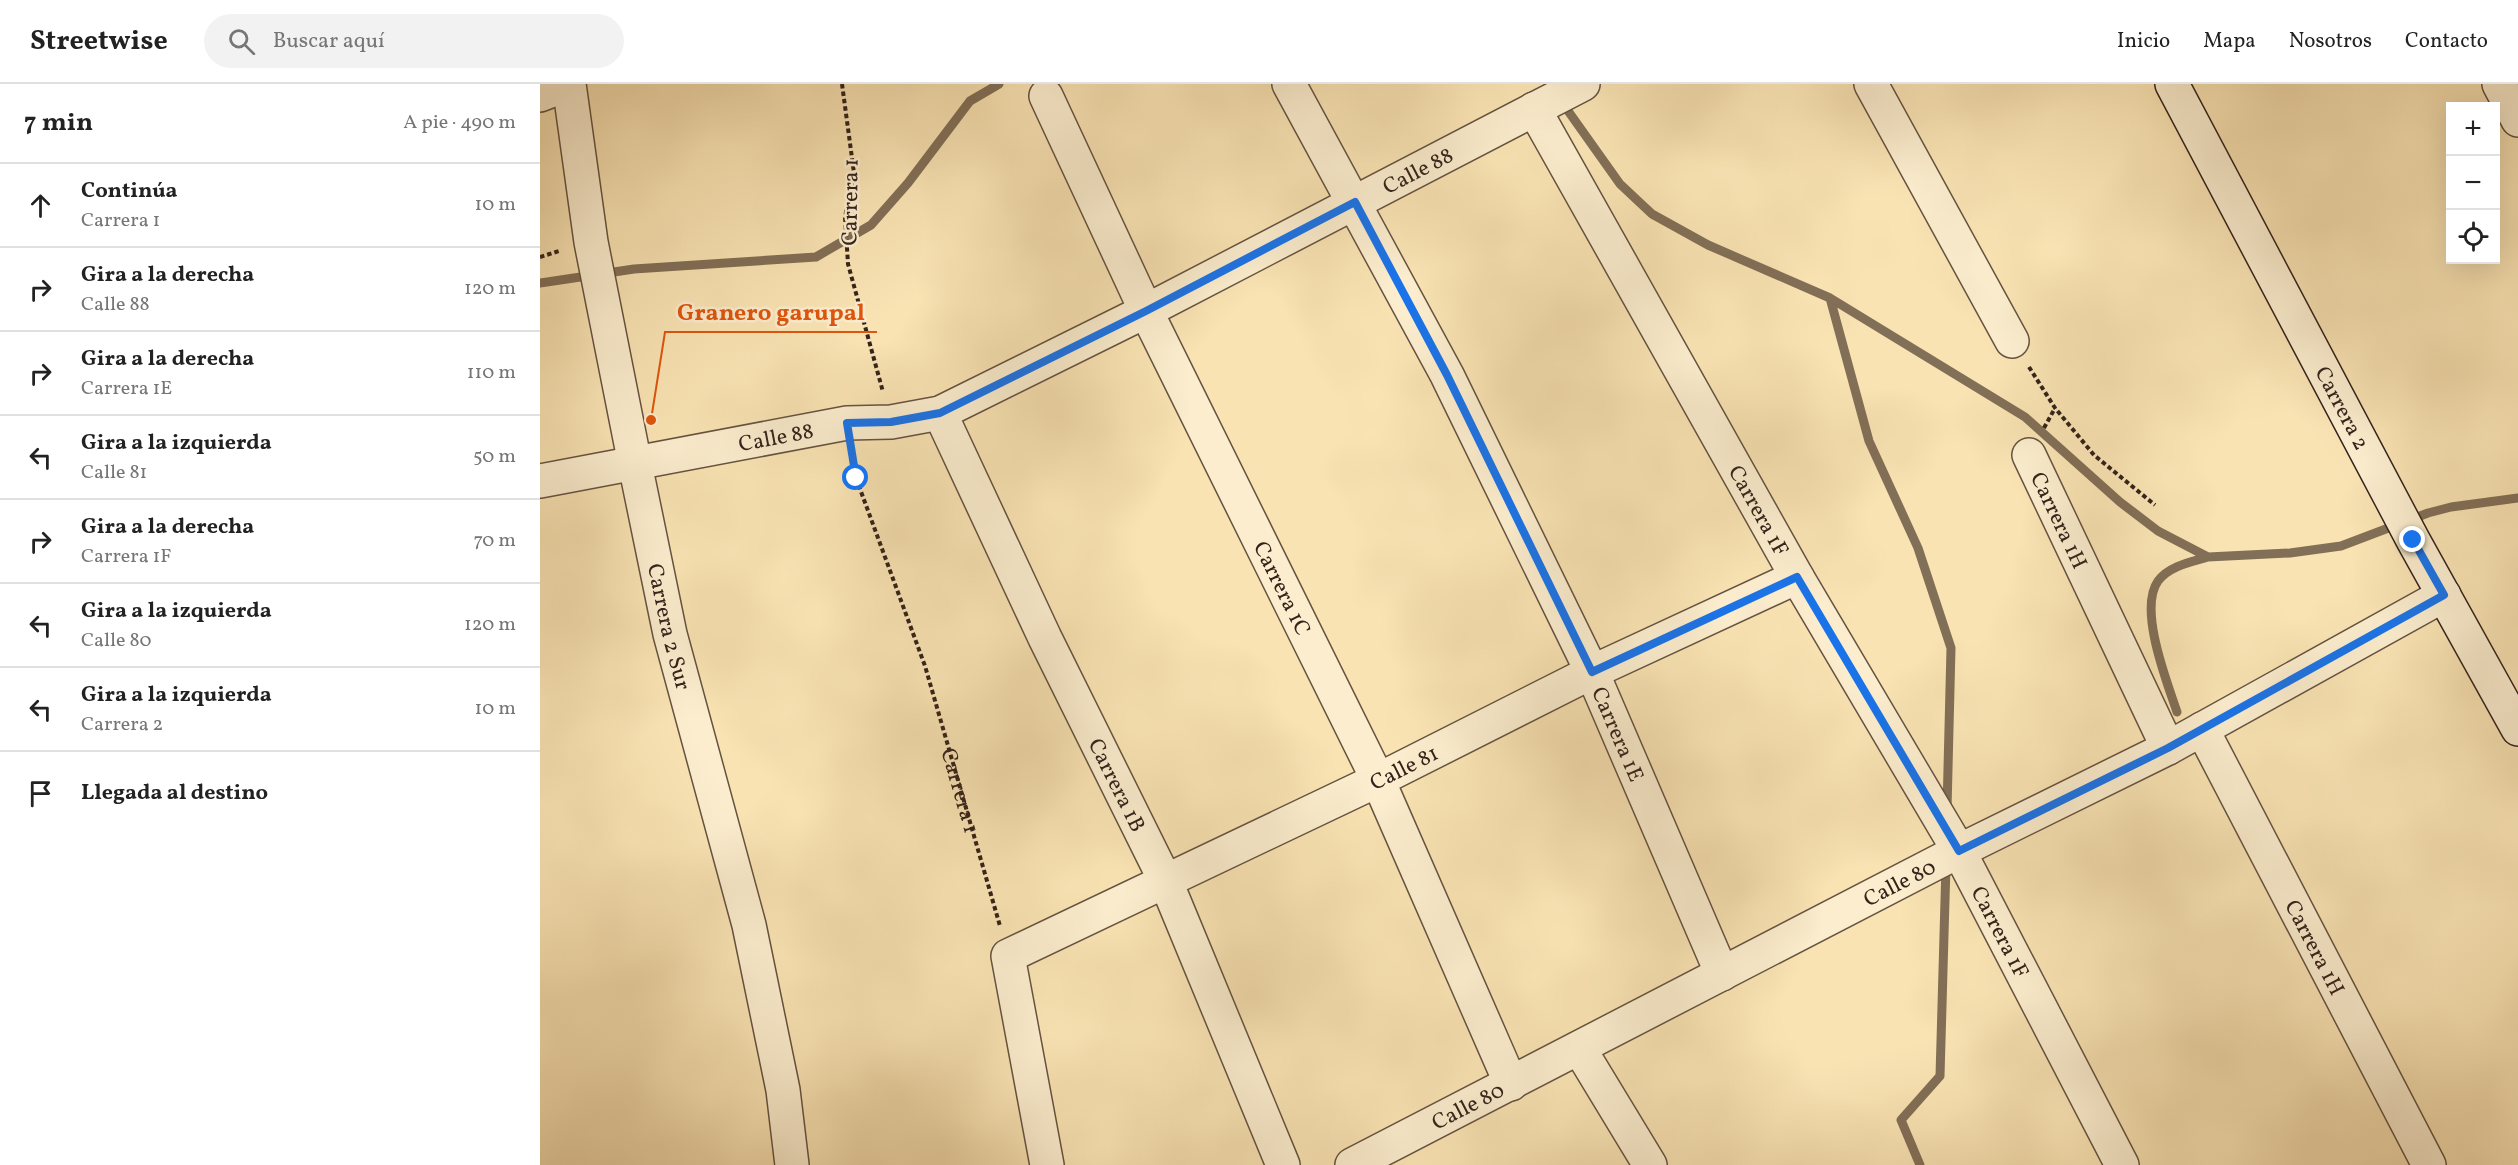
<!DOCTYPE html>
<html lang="es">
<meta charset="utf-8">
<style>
:root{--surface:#fff;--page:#f2f2f2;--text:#222;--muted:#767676;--line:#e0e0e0}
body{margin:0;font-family:Vollkorn,serif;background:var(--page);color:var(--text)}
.controls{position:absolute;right:18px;top:18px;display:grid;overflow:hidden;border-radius:0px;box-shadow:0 6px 24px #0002}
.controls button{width:54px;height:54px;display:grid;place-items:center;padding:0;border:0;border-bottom:2px solid var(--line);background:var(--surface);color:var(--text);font:30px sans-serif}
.stop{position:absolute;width:18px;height:18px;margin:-14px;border:4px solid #1a73e8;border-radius:50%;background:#fff}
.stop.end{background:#1a73e8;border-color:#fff;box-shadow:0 2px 6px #0008}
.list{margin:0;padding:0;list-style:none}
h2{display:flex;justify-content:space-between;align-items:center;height:78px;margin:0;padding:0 24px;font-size:26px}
h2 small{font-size:20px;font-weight:400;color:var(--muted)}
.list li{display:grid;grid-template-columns:39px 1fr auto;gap:18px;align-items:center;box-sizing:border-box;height:84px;padding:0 24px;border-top:2px solid var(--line)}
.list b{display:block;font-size:22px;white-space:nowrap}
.list p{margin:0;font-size:20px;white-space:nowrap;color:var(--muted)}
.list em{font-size:20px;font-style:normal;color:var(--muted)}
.icon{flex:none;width:33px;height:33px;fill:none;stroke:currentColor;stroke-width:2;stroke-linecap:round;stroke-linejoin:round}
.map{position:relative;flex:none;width:1978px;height:1081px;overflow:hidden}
header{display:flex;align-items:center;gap:36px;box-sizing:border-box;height:84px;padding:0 30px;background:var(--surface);border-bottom:2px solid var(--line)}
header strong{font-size:28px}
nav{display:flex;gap:33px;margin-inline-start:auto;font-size:21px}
.search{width:420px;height:54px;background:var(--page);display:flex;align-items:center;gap:15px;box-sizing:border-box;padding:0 21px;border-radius:33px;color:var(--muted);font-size:22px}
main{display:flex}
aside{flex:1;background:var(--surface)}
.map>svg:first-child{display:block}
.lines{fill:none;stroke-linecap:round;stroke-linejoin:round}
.stream{stroke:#826f57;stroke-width:9}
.street-casing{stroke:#655341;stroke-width:36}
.secondary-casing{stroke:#34231b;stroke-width:36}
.path{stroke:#34231b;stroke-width:4;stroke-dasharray:4.5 3;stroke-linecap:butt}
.street{stroke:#fbedce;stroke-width:33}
.secondary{stroke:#fbedce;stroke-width:33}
.route{stroke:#1a73e8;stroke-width:8}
.labels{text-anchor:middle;stroke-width:5;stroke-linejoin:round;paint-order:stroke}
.street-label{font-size:22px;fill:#34231b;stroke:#fbedce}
.leader{fill:none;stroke:#df560d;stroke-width:2}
.callout-dot{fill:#df560d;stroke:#fbedce;stroke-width:2}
.callout-label{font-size:24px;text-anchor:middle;font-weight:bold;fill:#df560d;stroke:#fbedce;stroke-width:5;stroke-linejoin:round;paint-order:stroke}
</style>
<header>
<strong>Streetwise</strong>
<div class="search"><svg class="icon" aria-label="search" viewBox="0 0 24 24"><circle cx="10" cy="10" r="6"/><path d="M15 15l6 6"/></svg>Buscar aquí</div>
<nav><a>Inicio</a><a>Mapa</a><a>Nosotros</a><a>Contacto</a></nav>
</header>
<main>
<aside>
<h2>7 min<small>A pie · 490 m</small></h2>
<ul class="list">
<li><svg class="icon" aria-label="ahead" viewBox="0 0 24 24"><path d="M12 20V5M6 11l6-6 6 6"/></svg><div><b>Continúa</b><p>Carrera 1</p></div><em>10 m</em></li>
<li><svg class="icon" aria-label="right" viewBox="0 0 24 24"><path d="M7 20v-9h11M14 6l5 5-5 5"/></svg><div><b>Gira a la derecha</b><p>Calle 88</p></div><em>120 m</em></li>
<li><svg class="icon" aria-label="right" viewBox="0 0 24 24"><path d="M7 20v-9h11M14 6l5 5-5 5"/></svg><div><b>Gira a la derecha</b><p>Carrera 1E</p></div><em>110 m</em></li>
<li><svg class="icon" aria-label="left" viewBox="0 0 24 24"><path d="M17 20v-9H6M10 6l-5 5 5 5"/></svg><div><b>Gira a la izquierda</b><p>Calle 81</p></div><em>50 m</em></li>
<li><svg class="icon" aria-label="right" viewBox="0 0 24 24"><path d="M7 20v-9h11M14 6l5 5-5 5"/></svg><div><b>Gira a la derecha</b><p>Carrera 1F</p></div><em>70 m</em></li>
<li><svg class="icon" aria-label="left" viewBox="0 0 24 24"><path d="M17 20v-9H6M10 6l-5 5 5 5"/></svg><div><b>Gira a la izquierda</b><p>Calle 80</p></div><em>120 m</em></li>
<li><svg class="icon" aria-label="left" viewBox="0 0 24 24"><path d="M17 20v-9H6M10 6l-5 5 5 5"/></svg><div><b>Gira a la izquierda</b><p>Carrera 2</p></div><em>10 m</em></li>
<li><svg class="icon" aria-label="arrive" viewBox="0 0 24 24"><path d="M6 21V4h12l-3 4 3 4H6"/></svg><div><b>Llegada al destino</b></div></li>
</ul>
</aside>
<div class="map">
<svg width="1978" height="1081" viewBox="0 0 1978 1081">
<rect width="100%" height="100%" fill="#f9e3b3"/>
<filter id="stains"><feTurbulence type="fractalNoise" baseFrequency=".00333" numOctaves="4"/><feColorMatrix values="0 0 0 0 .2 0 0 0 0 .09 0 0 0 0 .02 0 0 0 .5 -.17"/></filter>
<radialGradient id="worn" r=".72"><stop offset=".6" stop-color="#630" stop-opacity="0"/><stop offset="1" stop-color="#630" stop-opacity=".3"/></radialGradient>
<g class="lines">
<path class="stream" d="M1021,17L1080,100L1112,130L1168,161L1290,214L1485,333L1580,418L1618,447L1668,473L1750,469L1801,462L1888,429L1911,423L1978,414
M0,199L94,185L276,173L331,141L368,99L430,17L459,0
M1290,214L1329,357L1378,464L1411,564L1407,725
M1637,628C1627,598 1598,525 1618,497C1629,482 1651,478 1668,473
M1380,1081L1361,1036L1400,992L1406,781"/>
<g class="street-casing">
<g id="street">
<path id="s2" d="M29,0L51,158L95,380L130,550L209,841L243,1006L252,1081"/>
<path id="s3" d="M749,0L907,291L1052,588L1182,890"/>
<path d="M1331,0L1472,257"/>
<path d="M1959,0L1978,36"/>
<path d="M0,11L28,0"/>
<path id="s4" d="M506,12L606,227L838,696L971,1000"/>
<path id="s5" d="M994,25L1257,493L1419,767L1582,1081"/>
<path id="s6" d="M400,329L505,554L626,798L743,1081"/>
<path id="s7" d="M1489,371L1628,664"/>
<path id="s8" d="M0,397L307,339L351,338L400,329L606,227L1043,0"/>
<path id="s9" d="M1662,645L1889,1081"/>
<path d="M1039,964L1110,1081"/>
<path id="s10" d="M507,1081L468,872L838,696L1052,588L1257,493"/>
<path id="s11" d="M812,1081L1419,767L1628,664L1904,511"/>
</g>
</g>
<g class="secondary-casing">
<g id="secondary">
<path id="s12" d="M1632,0L1873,456L1978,645"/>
</g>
</g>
<g class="path">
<path d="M302,0L314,89L305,133L308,180L343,308"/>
<path d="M0,173L19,167"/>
<path d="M1489,283L1515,324L1554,371L1615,421"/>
<path d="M1504,344L1515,324"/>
<path id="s1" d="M312,372L316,394L385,582L460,842"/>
</g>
<use href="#street" class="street"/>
<use href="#secondary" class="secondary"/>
</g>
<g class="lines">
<path class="route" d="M316,394L307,339L351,338L400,329L606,227L815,118L907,291L1052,588L1257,493L1419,767L1628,664L1904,511L1873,456"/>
</g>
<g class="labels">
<g class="street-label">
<text dy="8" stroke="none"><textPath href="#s8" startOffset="942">Calle 88</textPath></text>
<text transform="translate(309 118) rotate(-89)" y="8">Carrera 1</text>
<text dy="8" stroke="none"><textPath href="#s12" startOffset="366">Carrera 2</textPath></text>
<text dy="8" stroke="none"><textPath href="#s8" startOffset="240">Calle 88</textPath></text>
<text dy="8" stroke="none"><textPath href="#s5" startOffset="460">Carrera 1F</textPath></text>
<text dy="8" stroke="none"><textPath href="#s7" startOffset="72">Carrera 1H</textPath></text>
<text dy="8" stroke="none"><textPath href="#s4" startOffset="546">Carrera 1C</textPath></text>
<text dy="8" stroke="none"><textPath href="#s2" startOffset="552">Carrera 2 Sur</textPath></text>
<text dy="8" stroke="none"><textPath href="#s3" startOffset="729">Carrera 1E</textPath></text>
<text dy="8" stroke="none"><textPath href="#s10" startOffset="651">Calle 81</textPath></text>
<text dy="8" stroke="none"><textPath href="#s6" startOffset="412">Carrera 1B</textPath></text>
<text dy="8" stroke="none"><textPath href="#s1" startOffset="352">Carrera 1</textPath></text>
<text dy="8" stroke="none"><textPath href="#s11" startOffset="616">Calle 80</textPath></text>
<text dy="8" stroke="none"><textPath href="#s5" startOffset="946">Carrera 1F</textPath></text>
<text dy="8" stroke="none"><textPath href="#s9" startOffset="246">Carrera 1H</textPath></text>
<text dy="8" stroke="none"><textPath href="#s11" startOffset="130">Calle 80</textPath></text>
</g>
</g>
<path class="leader" d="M111 336L125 248H337"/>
<circle class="callout-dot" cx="111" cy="336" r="6"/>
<g class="callout-label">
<text x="231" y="236">Granero garupal</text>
</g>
<rect width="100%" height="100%" filter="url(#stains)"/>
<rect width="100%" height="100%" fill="url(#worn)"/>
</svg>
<div class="controls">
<button>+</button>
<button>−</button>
<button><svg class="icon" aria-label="locate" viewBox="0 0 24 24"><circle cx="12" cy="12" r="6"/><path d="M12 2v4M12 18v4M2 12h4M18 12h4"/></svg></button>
</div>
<div class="stop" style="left:316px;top:394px"></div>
<div class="stop end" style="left:1873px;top:456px"></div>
</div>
</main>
